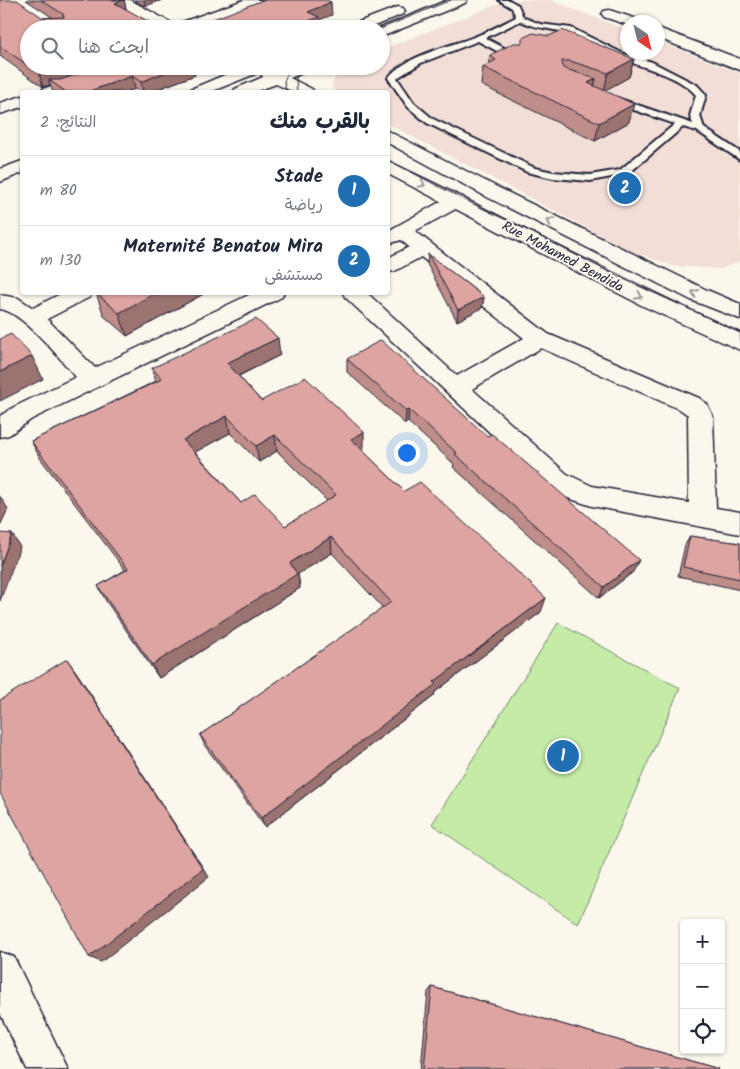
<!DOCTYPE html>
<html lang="ar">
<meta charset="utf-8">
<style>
:root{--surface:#fff;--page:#f2f2f3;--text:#1f2937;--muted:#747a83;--line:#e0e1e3;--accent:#1f6fb2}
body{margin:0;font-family:Kalam,"Playpen Sans Arabic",sans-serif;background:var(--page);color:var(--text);direction:rtl}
.controls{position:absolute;right:15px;bottom:15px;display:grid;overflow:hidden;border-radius:5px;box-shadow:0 1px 4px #0004}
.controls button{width:45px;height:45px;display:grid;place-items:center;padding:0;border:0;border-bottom:1px solid var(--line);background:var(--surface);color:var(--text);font:25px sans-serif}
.compass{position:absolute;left:620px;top:15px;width:45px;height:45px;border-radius:50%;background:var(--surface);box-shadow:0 1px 4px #0004;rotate:145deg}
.you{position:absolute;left:406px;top:452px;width:18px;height:18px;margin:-12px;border:4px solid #fff;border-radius:50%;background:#1a73e8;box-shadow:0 0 0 8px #1a73e833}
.badge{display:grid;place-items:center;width:32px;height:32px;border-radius:50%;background:var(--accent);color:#fff;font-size:16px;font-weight:700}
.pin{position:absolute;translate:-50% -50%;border:2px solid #fff;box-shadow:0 1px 5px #0006}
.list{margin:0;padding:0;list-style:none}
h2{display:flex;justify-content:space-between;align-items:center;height:65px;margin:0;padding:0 20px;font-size:21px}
h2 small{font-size:16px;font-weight:400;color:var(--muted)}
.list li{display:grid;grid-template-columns:32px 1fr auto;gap:15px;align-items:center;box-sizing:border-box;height:70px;padding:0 20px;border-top:1px solid var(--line)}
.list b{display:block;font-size:19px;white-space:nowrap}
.list p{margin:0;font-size:16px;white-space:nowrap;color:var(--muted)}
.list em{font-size:16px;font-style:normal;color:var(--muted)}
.icon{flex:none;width:28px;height:28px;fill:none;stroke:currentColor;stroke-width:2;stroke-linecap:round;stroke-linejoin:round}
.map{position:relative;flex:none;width:740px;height:1069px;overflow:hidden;direction:ltr}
.search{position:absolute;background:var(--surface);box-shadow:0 1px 4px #0004;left:20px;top:20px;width:370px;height:55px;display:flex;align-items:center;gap:12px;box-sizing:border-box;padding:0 18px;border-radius:28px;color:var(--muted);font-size:19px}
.panel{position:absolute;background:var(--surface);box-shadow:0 1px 4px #0004;left:20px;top:90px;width:370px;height:205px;border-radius:5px;direction:rtl}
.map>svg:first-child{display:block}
.built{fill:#f2ded6}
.green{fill:#c5eca7;stroke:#748771}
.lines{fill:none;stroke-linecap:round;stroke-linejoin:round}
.lane-casing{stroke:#22223b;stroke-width:4}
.street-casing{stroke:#22223b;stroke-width:3}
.secondary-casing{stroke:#22223b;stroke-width:3}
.lane{fill:#fbf7ec;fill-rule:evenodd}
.street{fill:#fbf7ec;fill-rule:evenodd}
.secondary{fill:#fbf7ec;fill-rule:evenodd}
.tram{stroke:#22223b;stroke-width:1}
.wall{fill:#bf8d8a;stroke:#22223b;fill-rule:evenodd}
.shaded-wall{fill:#9b7371;stroke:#22223b}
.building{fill:#dea4a1;stroke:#22223b;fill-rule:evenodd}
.oneway{stroke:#99979c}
.labels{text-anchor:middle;stroke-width:4;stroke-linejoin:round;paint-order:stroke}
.far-street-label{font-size:14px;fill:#22223b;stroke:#fbf7ec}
</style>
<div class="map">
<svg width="740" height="1069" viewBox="0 0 740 1069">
<rect width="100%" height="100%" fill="#fbf7ec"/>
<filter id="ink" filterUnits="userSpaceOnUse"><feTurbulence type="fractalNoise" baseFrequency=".02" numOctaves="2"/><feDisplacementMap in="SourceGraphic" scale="10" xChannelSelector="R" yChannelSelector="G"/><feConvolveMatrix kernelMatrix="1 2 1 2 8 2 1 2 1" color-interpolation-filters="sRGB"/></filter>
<g filter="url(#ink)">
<path class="built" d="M521,0H550L627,30L628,52H658V41L740,73V261L721,269L673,266L631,251L388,124V92H336L331,85L337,76L348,66H381V50L498,4Z"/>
<path class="green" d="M558,623L680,688L578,924L432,824Z"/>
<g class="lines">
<g class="lane-casing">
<path id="lane" d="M499,0H509L518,5L523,17L540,24L571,28L624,54L652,62L697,85L706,95L700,116L704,128L740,152V160L697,131L683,127L628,174L590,181L553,178L527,172L427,123L408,107L388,78C405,56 448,47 474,37C488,32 502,24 516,17L512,8ZM520,21C538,29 547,28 565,32C583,37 600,50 617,57C642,68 678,74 696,95L690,116L693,124L617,98H611V102L675,124L620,170L590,175L553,172L535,168L433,119L414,103L397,78L421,63L478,41L512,59H518V55L485,38Z"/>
</g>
<g class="street-casing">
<path id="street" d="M244,0H265L263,3L191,29H169L171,26Z
M609,10L637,19L639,22H628V25L604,17L602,14L604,11Z
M658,28L740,59V70L658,38Z
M109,66H133L131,69L64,92H41L43,89Z
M22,96V107L0,114V103Z
M456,195L463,197L466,201L463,205L415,231L548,334L699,398L707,404L713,417L716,508L740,512V534L592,506L565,497L549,488L345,297L343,292H366L457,376L524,338L421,257L395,271L388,272V258L409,247L401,240L388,244V231L449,197ZM541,348L681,410L688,415L689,503L592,486L567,474L472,389Z
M64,292H92L90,297L47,319L95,368L255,292H284L282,297L32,419L9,435L0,437V416L14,407L76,377C60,359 23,312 0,309V295L18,298L33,308Z
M0,952L14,957L68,1069H27L0,1013Z"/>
</g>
<g class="secondary-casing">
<path id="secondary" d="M112,0H130L177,26L179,29H161L114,3Z
M448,0H467L465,3L381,37V29H378Z
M398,7L403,8L405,11L403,14L367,29H346L348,26Z
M246,66H269L267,68L277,72L291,66H314L312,69L290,78L312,89L314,92H294L276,84L254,92H233L235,89L263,77L260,72L210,92H189L191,89Z
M388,131L499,188L707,290L740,304V319L691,300L485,196L388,143Z
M22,161V173L0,182V169Z
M388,161L438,185L614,275L740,333V350L643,306L388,174Z"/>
</g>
<use href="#lane" class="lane"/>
<use href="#street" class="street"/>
<use href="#secondary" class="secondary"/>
<path class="tram" d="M380,29L451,0
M286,92L284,82L290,66
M297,92L296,79L300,66
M388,160L465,200L740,333"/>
</g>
<path class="wall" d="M0,0L43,18L52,17L26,0H124L126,9L29,66H208L194,72L195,75L150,92H140L135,89L126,92H53L50,85L43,87L0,56Z
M134,0H162L145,6Z
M490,55L634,59L629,77L605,90L629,122L595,141L481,85L483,67L489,64Z
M428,254L484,297L482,308L457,321L427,264Z
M207,292L127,336L104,316L96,293Z
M280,355L239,376L261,401L364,448L362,450L404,491L541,612L435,692L434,696L265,827L205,746L200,735L383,608L332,553L298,574L300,588L159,678L106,601L98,586L125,570L40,458L31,441L156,381L152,368ZM230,433L259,462L277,451L327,501L285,526L241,503L195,452Z
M347,359L633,572L599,598L453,467L454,464L408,422L405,424L347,372Z
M690,536L740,543V590L678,576L685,545Z
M432,987L719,1069H421L428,992Z"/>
<path class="shaded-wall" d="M123,0H124L127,12L115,3Z
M144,0H162L145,6Z
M331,2L332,15L319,20V29H289L308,12Z
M634,59L629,77L604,91L608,73Z
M60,66H103L53,83L49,80L50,85L43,87L39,73Z
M180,66H208L194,72L195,75L150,92H143L141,82Z
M132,76L135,89L126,92H87Z
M596,79L592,97L588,83Z
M634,104L629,122L595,141L599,123Z
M157,292H207L127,336L119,313Z
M484,297L482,308L457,321L458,310Z
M278,338L280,355L230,380L227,363Z
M32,356L43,379L0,401V372Z
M409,410L408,422L405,424L406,411Z
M227,416L230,433L188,456L183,440Z
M364,432V448L351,455V439Z
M275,435L277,451L259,462L256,446Z
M0,496L8,509L0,526Z
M12,534L20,547L0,601V566Z
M331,537L332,553L298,574L300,588L159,678L152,665L290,563Z
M639,560L633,572L599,598L604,587Z
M546,598L541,612L435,692L434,696L265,827L261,818L434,682Z
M67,659L77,673L209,877L101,962L89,957Z"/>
<path class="building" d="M0,0H17L43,18L64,17L63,14L41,0H123L115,3L162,29H29V66H60L39,73L0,46Z
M263,0H326L331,2L308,12L319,17L289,29H187Z
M562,30L634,59L608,73L570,61H562L563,68L596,79L588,83L634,104L599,123L483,67L496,60L490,55L514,43H522V38L533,33L549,36Z
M102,66H180L141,82L132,76L87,92H66L49,80H60Z
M428,254L484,297L458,310Z
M97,292H157L119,313L96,293Z
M256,319L278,338L227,363L261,401L305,377L364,432L351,439L404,491L420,482L546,598L434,682L436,684L261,818L200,735L391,602L331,537L290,563L297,574L152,665L98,586L128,569L31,441L162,379L152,368ZM227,416L256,446L275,435L336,495L285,526L255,494L241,503L183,440Z
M11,334L32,356L0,372V339Z
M381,340L487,436L492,434L639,560L604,587L455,454L457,453L409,410L406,411L347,359Z
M0,533L12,534L0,566Z
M690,536L740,543V579L683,567Z
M67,659L203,869L89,957L0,793V700Z
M432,987L719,1069H424Z"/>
<defs><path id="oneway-chevron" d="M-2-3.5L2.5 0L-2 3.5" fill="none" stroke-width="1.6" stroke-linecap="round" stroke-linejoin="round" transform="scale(1.25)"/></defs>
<g class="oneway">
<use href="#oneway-chevron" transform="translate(422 184) rotate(27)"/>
<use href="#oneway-chevron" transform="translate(550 221) rotate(-153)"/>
<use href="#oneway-chevron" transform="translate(695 293) rotate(-155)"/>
<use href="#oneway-chevron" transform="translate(639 296) rotate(26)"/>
</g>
</g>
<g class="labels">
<g class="far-street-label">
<text transform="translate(563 256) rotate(28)" y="5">Rue Mohamed Bendida</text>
</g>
</g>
</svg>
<div class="controls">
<button>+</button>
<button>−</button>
<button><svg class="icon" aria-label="locate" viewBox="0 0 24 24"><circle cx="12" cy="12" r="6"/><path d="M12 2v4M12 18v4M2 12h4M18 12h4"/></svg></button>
</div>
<svg class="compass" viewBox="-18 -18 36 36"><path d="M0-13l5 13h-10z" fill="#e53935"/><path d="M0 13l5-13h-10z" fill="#747a83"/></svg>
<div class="you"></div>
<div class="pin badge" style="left:563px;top:756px">1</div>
<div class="pin badge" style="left:625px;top:188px">2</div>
<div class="search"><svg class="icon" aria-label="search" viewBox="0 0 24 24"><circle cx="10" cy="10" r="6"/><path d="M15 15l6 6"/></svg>ابحث هنا</div>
<section class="panel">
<h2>بالقرب منك<small>النتائج: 2</small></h2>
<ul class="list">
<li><span class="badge">1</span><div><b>Stade</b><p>رياضة</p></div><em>80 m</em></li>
<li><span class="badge">2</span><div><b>Maternité Benatou Mira</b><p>مستشفى</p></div><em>130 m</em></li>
</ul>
</section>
</div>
